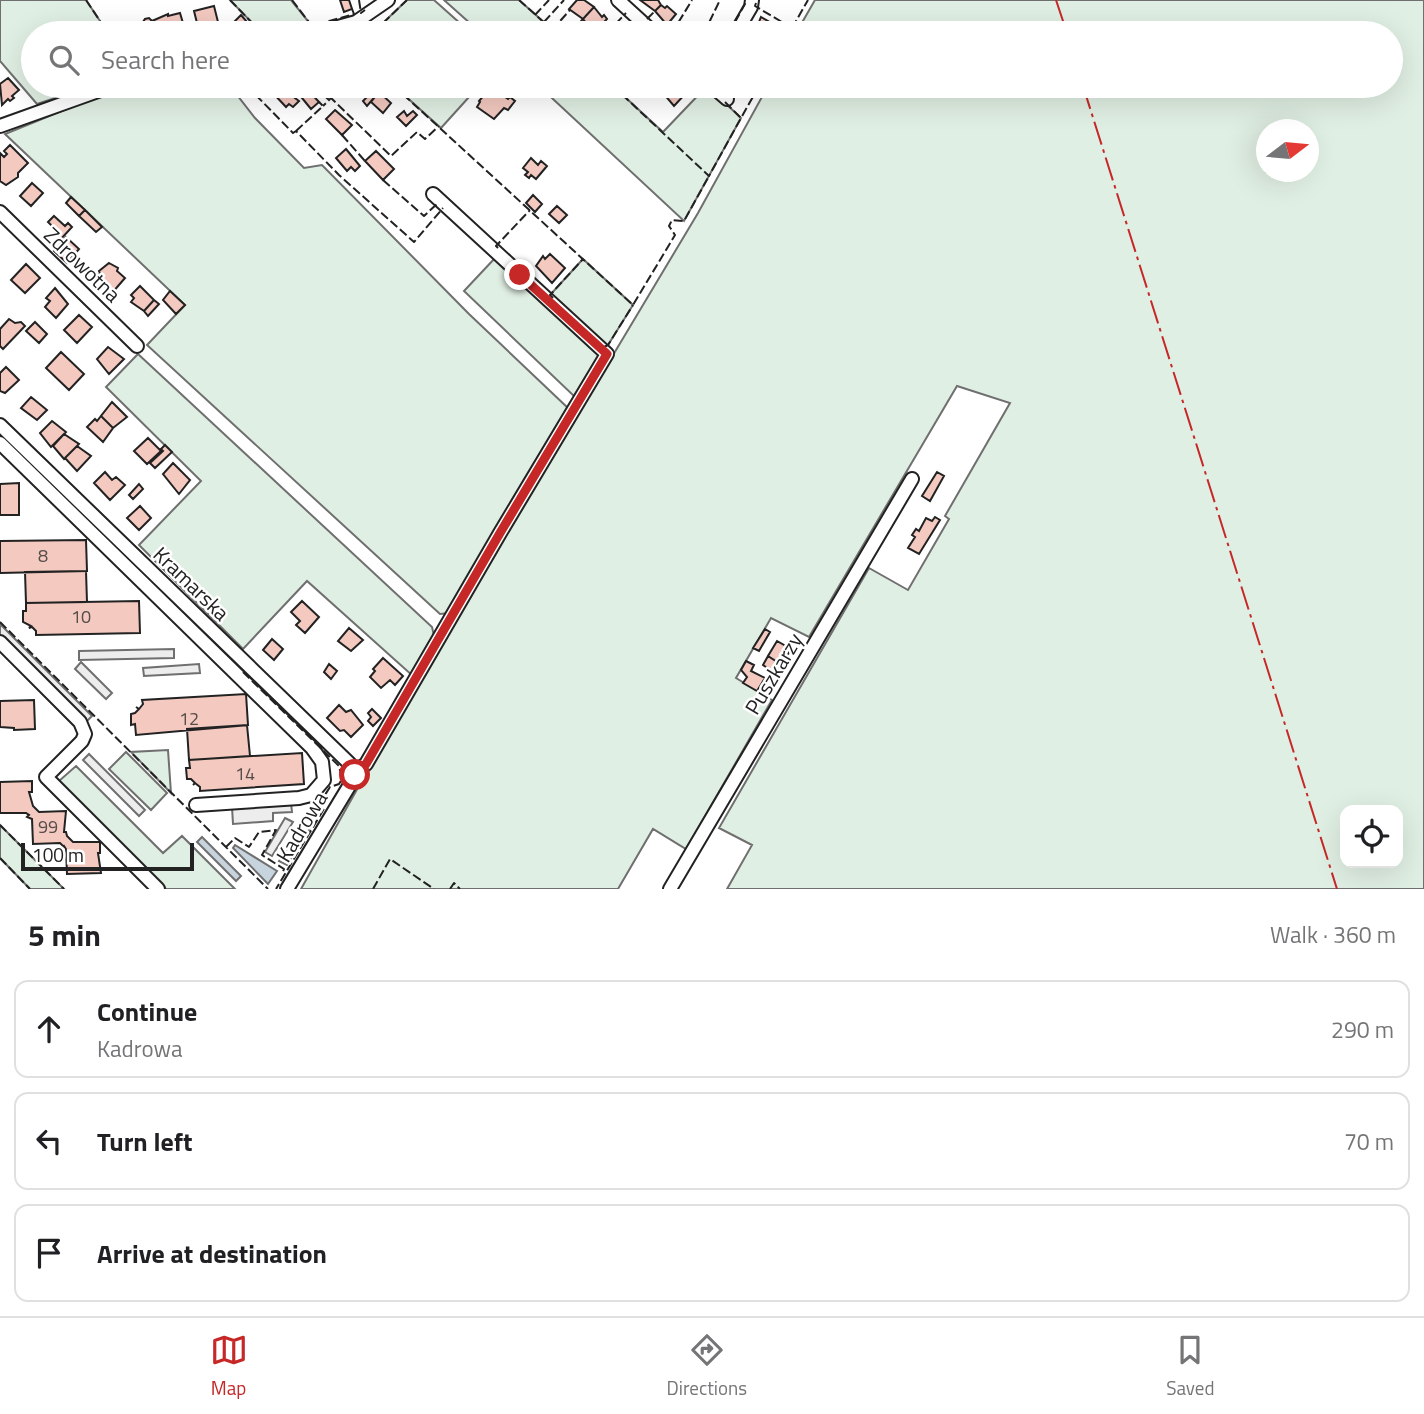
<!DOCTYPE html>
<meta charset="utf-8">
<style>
:root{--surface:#fff;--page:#f6f6f6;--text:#202124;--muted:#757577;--line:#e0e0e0;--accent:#c62828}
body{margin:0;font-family:"Titillium Web",sans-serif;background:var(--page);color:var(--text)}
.controls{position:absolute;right:21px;bottom:21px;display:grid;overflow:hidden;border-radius:14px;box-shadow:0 7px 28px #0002}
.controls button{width:63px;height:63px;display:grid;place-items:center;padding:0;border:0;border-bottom:2px solid var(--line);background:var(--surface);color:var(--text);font:35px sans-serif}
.compass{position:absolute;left:1256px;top:119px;width:63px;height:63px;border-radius:50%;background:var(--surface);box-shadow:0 7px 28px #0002;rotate:74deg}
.scale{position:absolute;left:21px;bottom:18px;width:173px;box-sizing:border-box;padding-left:7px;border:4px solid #222;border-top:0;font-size:19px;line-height:24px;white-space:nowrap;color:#222;-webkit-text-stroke:5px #fff;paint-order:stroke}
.stop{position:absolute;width:21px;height:21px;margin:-16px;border:5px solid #c62828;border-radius:50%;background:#fff}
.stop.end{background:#c62828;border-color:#fff;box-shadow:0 2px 7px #0008}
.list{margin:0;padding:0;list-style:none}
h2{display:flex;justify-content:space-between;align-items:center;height:91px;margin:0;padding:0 28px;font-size:30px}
h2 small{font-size:23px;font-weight:400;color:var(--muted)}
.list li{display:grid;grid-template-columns:46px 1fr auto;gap:21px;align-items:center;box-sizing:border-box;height:98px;margin:0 14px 14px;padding:0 14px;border:2px solid var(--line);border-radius:14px}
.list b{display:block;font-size:26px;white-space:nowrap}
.list p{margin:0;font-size:23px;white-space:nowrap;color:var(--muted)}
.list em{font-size:23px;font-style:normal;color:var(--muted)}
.icon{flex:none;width:38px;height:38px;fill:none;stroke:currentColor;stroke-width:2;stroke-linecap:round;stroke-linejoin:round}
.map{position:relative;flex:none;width:1424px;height:889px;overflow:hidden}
.search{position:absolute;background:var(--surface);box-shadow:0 7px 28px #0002;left:21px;right:21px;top:21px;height:77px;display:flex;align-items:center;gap:18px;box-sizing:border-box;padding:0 24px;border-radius:38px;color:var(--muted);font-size:26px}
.sheet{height:427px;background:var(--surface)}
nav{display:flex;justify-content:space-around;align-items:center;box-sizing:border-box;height:98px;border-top:2px solid var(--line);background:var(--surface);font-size:19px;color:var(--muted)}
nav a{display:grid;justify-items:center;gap:4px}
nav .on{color:var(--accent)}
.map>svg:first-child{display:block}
.green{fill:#e0efe3;stroke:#6f6f6f;stroke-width:2;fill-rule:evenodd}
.parking{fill:#ededed;stroke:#6f6f6f;stroke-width:2}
.water{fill:#c7d3dd;stroke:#6f6f6f;stroke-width:2}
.building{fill:#f3c9c0;stroke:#222;stroke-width:2}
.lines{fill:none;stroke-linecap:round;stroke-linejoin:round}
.minor-casing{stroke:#222;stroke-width:16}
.minor{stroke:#fff;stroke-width:12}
.fence{stroke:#222;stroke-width:2;stroke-dasharray:9 3.5;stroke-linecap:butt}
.power{stroke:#c62828;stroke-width:2;stroke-dasharray:24 5 3.5 5;stroke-linecap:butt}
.route{stroke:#c62828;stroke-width:9}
.labels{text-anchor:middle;stroke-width:5;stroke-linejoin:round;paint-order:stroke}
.number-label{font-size:18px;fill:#564c4a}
.street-label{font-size:21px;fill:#222;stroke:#fff}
</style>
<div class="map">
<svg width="1424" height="889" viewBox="0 0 1424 889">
<rect width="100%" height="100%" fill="#fff"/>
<path class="green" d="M0,0H86L108,33H33V86H92L37,104L0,61Z
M230,0H291L312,26L279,33H262Z
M407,0H434L471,33H360L382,24Z
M444,0H519L556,33H481Z
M815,0H1424V889H727L752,845L719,828L869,568L908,590L949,519L945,516L1010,403L957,386L809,637L771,618L736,678L772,700L686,849L653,829L618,889H301L368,770L366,768L698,213L768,86H1391V33H796ZM1266,130H1308V172H1266ZM1345,810H1398V863H1345Z
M123,86H230L255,118L304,168L322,165L469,314L569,409L450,613L440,614L147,345L185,305L5,134Z
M394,86H479L441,128Z
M539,86H613L663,132L707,86L741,118L684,221Z
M496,257L602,355L576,398L464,291Z
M583,259L633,305L608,345L604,347L550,295Z
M138,354L432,627L435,640L414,677L307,581L243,649L139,545L201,481L106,387Z
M168,750L171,793L131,752Z
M126,752L167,793L151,810L109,769Z
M76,766L163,853L182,836L235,889H166L59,781Z
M0,825L64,889H30L0,858Z"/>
<path class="parking" d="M0,624L92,716L86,722L0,636Z
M174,649V658L79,660V651Z
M81,662L112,693L106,699L75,669Z
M199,664L200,673L144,676L143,668Z
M89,754L145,810L139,816L83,760Z
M291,803L292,812L273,813V821L233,824L232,807Z
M285,818L293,822L272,856L265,852Z
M302,823L310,828L287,865L279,861Z"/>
<path class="water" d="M202,837L241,876L236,881L197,842Z
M235,845L277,871L268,884L233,848Z"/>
<path class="building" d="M340,0H349L352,9L344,12Z
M577,0H584L594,7L583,19L569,9Z
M640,0H658L661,5L655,11Z
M661,5L665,8L667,6L676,14L667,25L655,11Z
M214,6L218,22L198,27L194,11Z
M594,7L602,17L604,15L607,19L594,33L583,19Z
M180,13L186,33H146L143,22L145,19L149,18L152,21L168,14V16Z
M241,15L248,23L234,33L229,27Z
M761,17L775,25L770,33L755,32Z
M690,24L699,32L682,33Z
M8,78L19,90L12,96L14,98L10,101L8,99L2,105L0,84Z
M279,86H292L299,93L295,98L299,101L293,107L289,104L286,107L272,92Z
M367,86H372L379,92L367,106L363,101L366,98L361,93Z
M669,86H679L682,90L683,88L687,92L674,106L663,93Z
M305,87L319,102L311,109L302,98L304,96L300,92Z
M491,87L508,99L510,97L515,101L508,110L504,108L494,119L477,107L480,102L479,101Z
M379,92L391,103L383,113L371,102Z
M335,110L352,125L342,135L326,119Z
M404,111L407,116L413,111L417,115L406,126L397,117Z
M10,145L28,163L18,173V177L6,185L0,181V153L4,157L7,154L4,151Z
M346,149L360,166L355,171L351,167L347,171L336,158Z
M376,151L394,169L383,180L365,161Z
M531,158L538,165L541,161L547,166L536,179L531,175L529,178L525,175L528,172L523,168Z
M32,183L43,193L31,206L20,196Z
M533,195L542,204L535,212L526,203Z
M71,197L85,210L79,216L66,203Z
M557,206L567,215L559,223L549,214Z
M85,210L102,227L96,232L79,216Z
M54,216L65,226L68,223L72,227L61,239L56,235L59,233L48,222Z
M66,237L79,249L67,263L54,251Z
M550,254L565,268L552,283L536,266L543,256L545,259Z
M109,263L118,268L117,271L125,278L112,293L96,278L100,273L99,271Z
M26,264L40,278L25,293L11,280Z
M140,286L154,300L144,311L131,302L134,298L131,295Z
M55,288L68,304L56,318L45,307L50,301L46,298Z
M170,291L185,305L176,314L163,300Z
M154,300L159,304L148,316L144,311Z
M79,315L92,327L77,343L64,330Z
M9,319L15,323L21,322L25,326L3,349L0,346V329Z
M35,322L47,334L39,343L26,331Z
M108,347L124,359L109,374L97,359Z
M61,352L84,374L69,390L46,368Z
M6,367L19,380L5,393L0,391V373Z
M31,397L47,410L37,420L21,408Z
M112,402L127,417L113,428L101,416Z
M101,416L113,428L103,442L87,427L95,419L97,421Z
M52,421L66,432L51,447L40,433Z
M64,434L79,444L64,459L53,446Z
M148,438L161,451L147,464L134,451Z
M165,445L172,452L155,468L150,463L163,451L161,449Z
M77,446L91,456L77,471L65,458Z
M173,463L190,480L179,494L163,474Z
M105,472L112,480L116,477L125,485L110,500L94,483Z
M937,472L944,476L930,501L922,496Z
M19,483V515H0V484Z
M139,484L143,489L133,499L129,495Z
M140,506L151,518L139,530L127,518Z
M935,517L940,520L919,554L908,548L915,537L912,535L916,529L919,531L926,518L932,521Z
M86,540L87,571L0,573V541Z
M86,571L87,602L26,603L25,572Z
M139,601L140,633L36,635V631L32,627L29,628L31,626L23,622V611H26V603Z
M302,601L319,617L305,633L296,625L300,621L291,612Z
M349,628L363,640L351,651L338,641Z
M765,629L770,632L759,651L753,648Z
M272,639L283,649L274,660L263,650Z
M777,641L791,649L782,665L768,656Z
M768,656L782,665L776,674L763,665Z
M383,658L403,676L395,685L390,680L381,688L370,677L375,671L373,669Z
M746,661L754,665L751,671L765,678L757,691L743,683L747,677L741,670Z
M329,664L337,671L331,679L324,672Z
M246,694L248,725L136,735L135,724L131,725V714L135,713L139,709L136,707L139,709L143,704L142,700Z
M34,700L35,729L14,730V728L0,727V701Z
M339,705L346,712L351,710L363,725L351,737L344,730L340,731L327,718Z
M372,709L381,718L373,726L368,721L371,717L368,713Z
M247,725L250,756L189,760L187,729Z
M302,753L304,784L200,791V787L195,783L193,785L195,783L191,779H187L186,768H190L189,760Z
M32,781V792H29L33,806L39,812L66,811L64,832H66L67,836L73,842H100V853H98L101,873L67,874L66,849L64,846L62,848L63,846L60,843L33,844L32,819L27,817L29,815L26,813H0V782Z"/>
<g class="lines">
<g class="minor-casing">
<path id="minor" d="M618,0L654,33
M737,31L751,7L752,0
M316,33L356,22L388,0
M712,86L727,99
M0,126L112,86
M0,212L137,346
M0,425L350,764L355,772
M0,443L312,748L322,762L324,780L311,795L299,798L196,805
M0,642L80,722L85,734L82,741L46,777L158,889
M287,889L354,778L355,772L366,764L500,533L607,354L433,194
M670,889L912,479"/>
</g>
<use href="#minor" class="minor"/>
<path class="fence" d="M86,0L108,33
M230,0L262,33
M292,0L312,26L354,14L352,9
M359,0L361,13L365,10
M519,0L556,33
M756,3L755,6L792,28L789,33
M535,15L549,0
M647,19L655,11
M544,22L564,0
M792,28L808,0
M552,30L570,10
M360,33L382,24L407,0
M570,33L583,19
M607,33L626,13
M672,33L692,0
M704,33L720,0
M729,33L746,2
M247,86L293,133L296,131L339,175L414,242L443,208
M314,86L329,100L323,106
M394,86L633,305L675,235L669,226L672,220L684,221L709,176
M613,86L709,176L741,118
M329,100L331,98L391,156L417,132L425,139L439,126
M725,102L741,118L759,86
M296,131L323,106L319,102
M342,135L365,161
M383,180L424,216L438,203
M498,248L496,246L530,210
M553,298L550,295L583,259
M604,347L608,345L633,305
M0,622L268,889
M243,672L339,766L342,779L339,784L330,787L323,798L325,807L276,889
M0,825L64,889
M226,847L235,838L249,847L259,832L276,830L262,855L284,869L282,874
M0,858L30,889
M373,889L390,859L434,889
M450,889L454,883L460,889"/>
<path class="power" d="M1056,0L1067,33
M1083,86L1337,889"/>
</g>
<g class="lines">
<path class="route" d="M355,775V772L366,764L500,533L607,354L520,275"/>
</g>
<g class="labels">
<g class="number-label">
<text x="43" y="562">8</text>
<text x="81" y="623">10</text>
<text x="189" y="725">12</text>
<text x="245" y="780">14</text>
<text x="48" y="833">99</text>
</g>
<g class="street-label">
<text transform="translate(82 265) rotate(44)" y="7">Zdrowotna</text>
<text transform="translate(191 584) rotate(44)" y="7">Kramarska</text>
<text transform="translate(774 674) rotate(-59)" y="7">Puszkarzy</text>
<text transform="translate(302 827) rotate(-59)" y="7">Kadrowa</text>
</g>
</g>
</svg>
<div class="controls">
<button><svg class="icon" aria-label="locate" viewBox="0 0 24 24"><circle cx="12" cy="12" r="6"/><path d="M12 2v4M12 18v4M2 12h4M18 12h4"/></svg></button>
</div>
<svg class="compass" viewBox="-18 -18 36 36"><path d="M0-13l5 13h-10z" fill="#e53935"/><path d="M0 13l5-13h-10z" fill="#757577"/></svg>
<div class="scale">100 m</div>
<div class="stop" style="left:355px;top:775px"></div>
<div class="stop end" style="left:520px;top:275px"></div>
<div class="search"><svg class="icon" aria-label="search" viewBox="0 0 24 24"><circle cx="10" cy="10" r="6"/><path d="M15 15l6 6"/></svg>Search here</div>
</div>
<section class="sheet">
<h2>5 min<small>Walk · 360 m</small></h2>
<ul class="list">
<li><svg class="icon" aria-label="ahead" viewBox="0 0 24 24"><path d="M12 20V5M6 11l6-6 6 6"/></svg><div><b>Continue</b><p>Kadrowa</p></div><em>290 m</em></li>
<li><svg class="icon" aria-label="left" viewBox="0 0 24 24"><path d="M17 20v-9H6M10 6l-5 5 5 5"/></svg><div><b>Turn left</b></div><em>70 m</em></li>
<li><svg class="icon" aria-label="arrive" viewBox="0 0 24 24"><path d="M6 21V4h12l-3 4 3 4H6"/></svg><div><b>Arrive at destination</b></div></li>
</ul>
</section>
<nav>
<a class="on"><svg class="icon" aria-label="map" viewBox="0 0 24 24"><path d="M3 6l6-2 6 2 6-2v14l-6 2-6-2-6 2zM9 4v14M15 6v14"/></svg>Map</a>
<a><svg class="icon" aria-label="directions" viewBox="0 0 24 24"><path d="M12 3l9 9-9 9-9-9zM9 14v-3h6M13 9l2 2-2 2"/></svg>Directions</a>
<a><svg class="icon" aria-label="saved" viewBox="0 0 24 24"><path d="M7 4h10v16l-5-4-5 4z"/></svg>Saved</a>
</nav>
